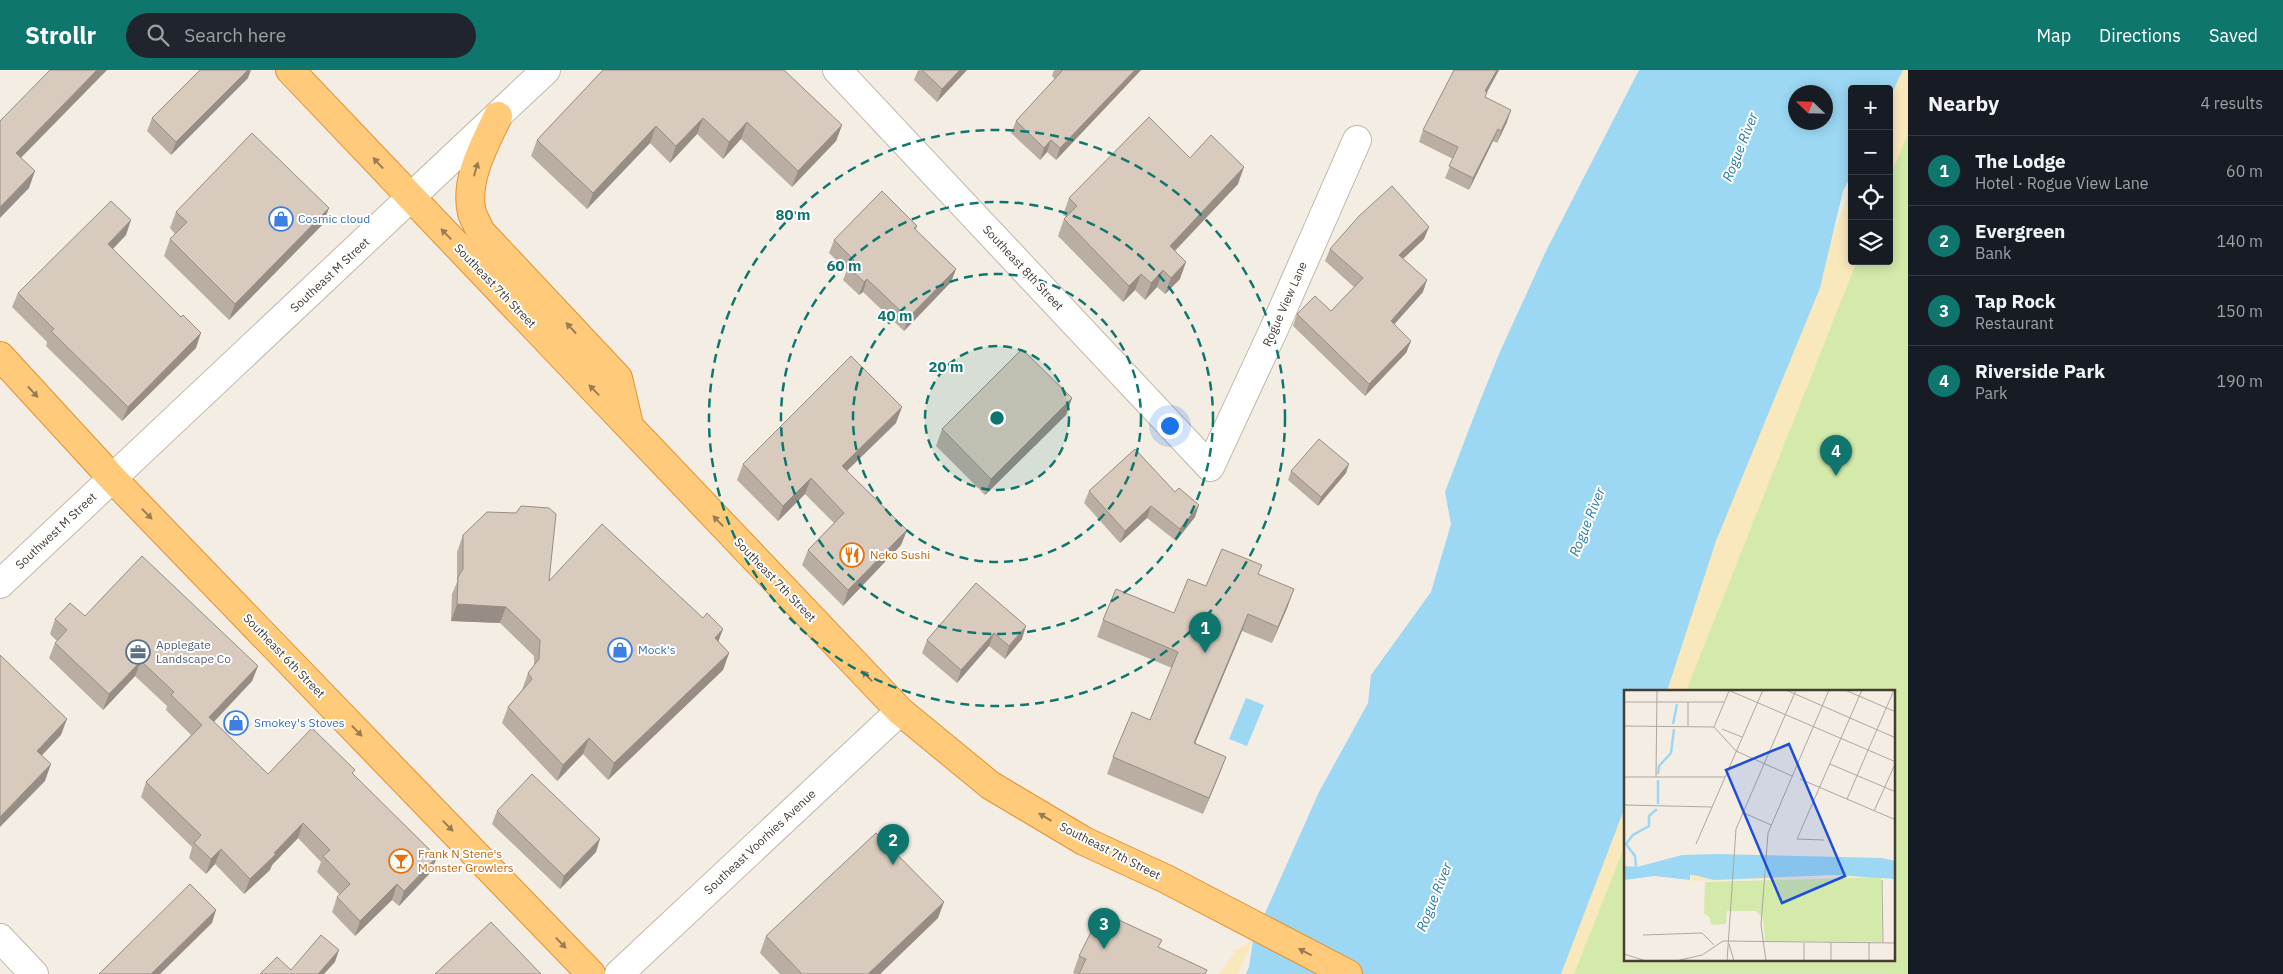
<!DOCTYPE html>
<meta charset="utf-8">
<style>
:root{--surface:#171b24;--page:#20242c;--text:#f1f3f6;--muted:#9ea1a6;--line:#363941;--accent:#0f766e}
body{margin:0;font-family:"IBM Plex Sans",sans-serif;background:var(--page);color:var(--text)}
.controls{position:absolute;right:15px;top:15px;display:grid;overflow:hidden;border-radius:5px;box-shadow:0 2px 12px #0003}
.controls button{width:45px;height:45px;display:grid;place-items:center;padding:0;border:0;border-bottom:1px solid var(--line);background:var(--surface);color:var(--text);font:25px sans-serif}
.compass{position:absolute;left:1788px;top:15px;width:45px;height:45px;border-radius:50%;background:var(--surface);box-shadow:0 2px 12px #0003;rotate:293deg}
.you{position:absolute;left:1169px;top:355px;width:18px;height:18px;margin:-12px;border:4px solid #fff;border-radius:50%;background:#1a73e8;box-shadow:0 0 0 8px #1a73e833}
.badge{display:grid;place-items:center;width:32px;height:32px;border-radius:50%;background:var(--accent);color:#fff;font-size:16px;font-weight:700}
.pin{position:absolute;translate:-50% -41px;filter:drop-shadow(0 1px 2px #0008)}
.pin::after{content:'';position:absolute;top:26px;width:18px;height:15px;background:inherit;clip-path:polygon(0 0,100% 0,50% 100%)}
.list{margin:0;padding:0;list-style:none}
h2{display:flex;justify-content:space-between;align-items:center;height:65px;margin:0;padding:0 20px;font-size:21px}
h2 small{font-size:16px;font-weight:400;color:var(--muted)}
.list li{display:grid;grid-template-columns:32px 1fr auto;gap:15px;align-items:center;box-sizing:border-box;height:70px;padding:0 20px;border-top:1px solid var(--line)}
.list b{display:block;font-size:19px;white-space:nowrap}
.list p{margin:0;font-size:16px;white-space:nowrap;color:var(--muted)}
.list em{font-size:16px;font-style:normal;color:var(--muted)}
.icon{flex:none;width:28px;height:28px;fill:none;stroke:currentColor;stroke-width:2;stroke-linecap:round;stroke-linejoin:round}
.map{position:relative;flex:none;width:1908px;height:904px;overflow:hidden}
header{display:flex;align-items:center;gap:30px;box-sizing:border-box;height:70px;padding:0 25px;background:var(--accent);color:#fff}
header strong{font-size:24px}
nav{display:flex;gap:28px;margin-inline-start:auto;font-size:18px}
.search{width:350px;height:45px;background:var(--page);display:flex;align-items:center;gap:12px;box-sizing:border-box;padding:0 18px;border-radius:28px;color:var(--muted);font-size:19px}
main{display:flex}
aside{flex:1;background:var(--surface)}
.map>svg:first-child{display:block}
.green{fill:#d3eaaa}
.sand{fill:#fae8bd}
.water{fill:#9cd8f3;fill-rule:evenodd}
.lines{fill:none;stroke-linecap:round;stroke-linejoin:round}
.minor-casing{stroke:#c2b7a9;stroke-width:30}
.tertiary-casing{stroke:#c2b7a9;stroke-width:30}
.trunk-casing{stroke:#e5902c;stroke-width:30}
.minor{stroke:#fff;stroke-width:28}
.tertiary{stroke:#fff;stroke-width:28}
.trunk{stroke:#ffca7a;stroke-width:28}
.wall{fill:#baaea2}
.shaded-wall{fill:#978d84}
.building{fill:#d8cabc;stroke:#978d84}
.oneway{fill:#997c54}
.ring{fill:none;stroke:#0f766e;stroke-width:2.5;stroke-dasharray:9 6}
.labels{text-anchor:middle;stroke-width:4;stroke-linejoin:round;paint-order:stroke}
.shop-label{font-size:12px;fill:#366cbe;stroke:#fff;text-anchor:start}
.street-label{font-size:12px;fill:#453d34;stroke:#fff}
.food-label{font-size:12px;fill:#c56008;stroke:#fff;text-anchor:start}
.service-label{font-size:12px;fill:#4e5e75;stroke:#fff;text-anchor:start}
.water-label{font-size:14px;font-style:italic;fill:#267ba6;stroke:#fff}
.inset-river{fill:none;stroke:#9cd8f3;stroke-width:2.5}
.inset-road{fill:none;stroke:#ada79e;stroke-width:1}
.view{fill:#1d4ed8;fill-opacity:0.15;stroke:#1d4ed8;stroke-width:2.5}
.inset-edge{fill:none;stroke:#453d34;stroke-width:2.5}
.centre{fill:#0f766e;stroke:#fff;stroke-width:2.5}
.ring-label{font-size:15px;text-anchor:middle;font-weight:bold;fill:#0f766e;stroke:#fff;stroke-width:4;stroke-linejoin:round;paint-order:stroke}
</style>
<header>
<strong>Strollr</strong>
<div class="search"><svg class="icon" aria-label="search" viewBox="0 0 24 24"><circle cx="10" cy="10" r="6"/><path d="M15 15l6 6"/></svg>Search here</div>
<nav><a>Map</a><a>Directions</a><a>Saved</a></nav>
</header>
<main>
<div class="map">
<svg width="1908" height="904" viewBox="0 0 1908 904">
<rect width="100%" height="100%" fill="#f3ede4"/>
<path class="green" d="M1908,62V904H1561L1625,742L1626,890H1894V622L1676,621L1854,191H1889V107Z"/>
<path class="sand" d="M1901,0H1908V63L1889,110V28Z
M1852,116V191H1857L1686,621L1650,622Z
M1625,683V775L1574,904H1538Z
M1253,870L1238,904H1219L1235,881Z"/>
<path class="water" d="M1639,0H1903L1889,29V19H1852V104L1843,121L1820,218L1716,471L1667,621L1626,622L1625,737L1561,904H1246L1249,897L1253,870L1319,722L1368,633L1371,605L1431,522L1451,454L1445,422L1476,341L1499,284L1546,181ZM1796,22H1826V52H1796Z
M1246,628L1264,635L1247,676L1229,669Z"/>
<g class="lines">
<g class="minor-casing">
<path id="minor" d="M837,0L1210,397L1274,259L1357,70
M0,868L34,904
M619,904L900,641"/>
</g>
<g class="tertiary-casing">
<path id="tertiary" d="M0,514L546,0"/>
</g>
<g class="trunk-casing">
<path id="trunk" d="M290,0L900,641L990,715L1084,771L1166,809L1348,904
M498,46C485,74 464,110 472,143C474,149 478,155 480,161L618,308L629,355
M0,286L113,409L591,904"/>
</g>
<use href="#minor" class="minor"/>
<use href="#tertiary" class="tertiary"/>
<use href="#trunk" class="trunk"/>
</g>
<path class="wall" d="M603,0L842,55L836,71L792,117L741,69L723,89L697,64L670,93L650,73L587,139L531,86L537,70Z
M918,0H967L937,32L914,10Z
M1054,0H1141L1056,90L1047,82L1040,90L1011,63L1016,51L1055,9L1052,6Z
M1499,0L1487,22L1485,27L1507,52L1497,73L1493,71L1469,120L1445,108L1453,89L1419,72L1423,60Z
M248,8L171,85L147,61L152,48Z
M1190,88L1238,114L1175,181L1180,209L1165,224L1157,217L1145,230L1135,220L1123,232L1058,166L1064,149L1066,147L1063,145L1069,128Z
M176,142L323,154L229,250L164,186L170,169L175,164L170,158Z
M917,156L916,160L956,199L951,212L904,261L863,222L859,225L843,210L847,200L829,183L834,170Z
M126,165L113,179L196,278L122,351L46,276L47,272L12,237L18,223Z
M1424,169L1403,189L1423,222L1394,255L1411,271L1406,283L1365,326L1293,256L1297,244L1331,241L1354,217L1325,191L1330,179Z
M1072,328L1066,345L985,425L936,376L942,359Z
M896,353L847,401L907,460L901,475L843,536L802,495L808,480L834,453L805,424L778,451L737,410L743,394Z
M1135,379L1195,447L1176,471L1147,448L1120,473L1084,433L1089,421Z
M1291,401L1346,403L1318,436L1288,410Z
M463,465L549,511L703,548L723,559L718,571L729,583L723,600L608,710L583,684L557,711L502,653L508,637L522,620L528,603L534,596V586L500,553L451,551L452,524L457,512V482Z
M1262,495L1258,504L1288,536L1272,573L1242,561L1195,673L1226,687L1203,744L1107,704L1113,687L1150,650L1172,598L1097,567L1103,550L1174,543L1206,516Z
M976,513L1022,569L1005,589L989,576L957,613L922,583L927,570Z
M85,546L258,596L252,611L214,652L268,704H353L431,802L399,836L392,830L355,866L332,842L337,827L340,825L317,802L321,792L298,768L272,795L270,800L244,824L215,794L206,804L189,788L192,777L141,727L146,712L191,665L166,640L167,636L135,606L103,640L49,588L55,573L57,571L50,564L55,549Z
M497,741L596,782L560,819L492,754Z
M938,848L880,904H780L760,883L766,866Z
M1100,864L1159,877L1205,904H1075L1073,903L1079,886Z"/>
<path class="shaded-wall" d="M97,0H107L10,99L16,83Z
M248,0H251L248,8L171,85L176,72Z
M960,0H967L937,32L942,19Z
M1135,0H1141L1056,90L1060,78Z
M1497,0H1499L1481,33L1485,21Z
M1511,40L1507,52L1497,73L1501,61Z
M703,48L697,64L670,93L676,76Z
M747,52L741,69L723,89L729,72Z
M842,55L836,71L792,117L798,101Z
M656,56L650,73L587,139L593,123Z
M1498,59L1493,71L1469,120L1473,108Z
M1051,70L1047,82L1040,90L1044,78Z
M1244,97L1238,114L1164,192L1170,176Z
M35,101L29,118L0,148V137Z
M329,138L323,154L229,250L235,234Z
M131,150L126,165L103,189L108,174Z
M1429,157L1424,169L1394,197L1399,185Z
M1186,192L1180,209L1165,224L1171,208Z
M956,199L951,212L904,261L908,248Z
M1163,200L1157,217L1145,230L1151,213Z
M1141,204L1135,220L1123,232L1129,216Z
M867,209L863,222L859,225L864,212Z
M1427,210L1423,222L1386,263L1391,251Z
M201,263L196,278L122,351L128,337Z
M1411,271L1406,283L1365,326L1369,314Z
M1072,328L1066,345L985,425L991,409Z
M902,337L896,353L836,411L842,396Z
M1349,394L1346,403L1318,436L1321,427Z
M811,408L805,424L778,451L783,436Z
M1199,435L1195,447L1176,471L1180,459Z
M1151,436L1147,448L1120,473L1125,461Z
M907,460L901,475L843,536L848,520Z
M1294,519L1288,536L1272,573L1278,557Z
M457,534L506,537L500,553L451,551Z
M1248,544L1242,561L1188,690L1194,673Z
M1026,556L1022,569L1005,589L1009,576Z
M723,559L717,575L715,568Z
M994,563L989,576L957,613L961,600Z
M729,583L723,600L608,710L614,693Z
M141,591L135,606L103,640L109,624Z
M258,596L252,611L203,663L209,647Z
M67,649L61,665L31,697L37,681Z
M589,668L583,684L557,711L563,695Z
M1226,687L1220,703L1203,744L1209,728Z
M51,694L45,711L0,757V747Z
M303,753L298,768L272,795L270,800L244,824L250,809Z
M600,769L596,782L560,819L564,806Z
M221,779L215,794L206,804L211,789Z
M437,787L431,802L399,836L404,821Z
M397,814L392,830L355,866L360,851Z
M944,832L938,848L880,904H868Z
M216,840L212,853L160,904H151Z
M339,880L335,892L324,904H318Z"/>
<path class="building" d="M50,0H97L16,83L35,101L0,137V51Z
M200,0H248L176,72L152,48Z
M603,0H784L842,55L798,101L747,52L729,72L703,48L676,76L656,56L593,123L537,70Z
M922,0H960L942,19Z
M1061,0H1135L1060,78L1051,70L1044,78L1016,51L1062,1Z
M1454,0H1497L1485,21L1487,22L1485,27L1511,40L1501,61L1498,59L1473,108L1449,96L1458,77L1423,60Z
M1149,47L1190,88L1211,65L1244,97L1170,176L1186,192L1171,208L1163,200L1151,213L1141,204L1129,216L1064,149L1077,136L1069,128Z
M252,63L329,138L235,234L170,169L187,152L176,142Z
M1392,116L1429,157L1399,185L1427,210L1391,251L1411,271L1369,314L1297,244L1315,226L1331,241L1363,208L1330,179L1359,146Z
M882,121L917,156L914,158L956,199L908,248L867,209L864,212L848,197L854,190L834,170Z
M111,131L131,150L108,174L181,247L183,245L201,263L128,337L51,261L54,259L18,223Z
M1022,279L1072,328L991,409L942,359Z
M851,286L902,337L842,396L907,460L848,520L808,480L844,443L811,408L783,436L743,394Z
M1319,369L1349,394L1321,427L1291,401Z
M1135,379L1175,422L1179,418L1199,435L1180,459L1151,436L1125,461L1089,421Z
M521,436L549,438L556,444L549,511L602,454L703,548L707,543L723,559L715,568L729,583L614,693L589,668L563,695L508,637L532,609L528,603L539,589L540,570L506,537L457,534L458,507L463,499V465L487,442L516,443Z
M1222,479L1262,495L1258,504L1294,519L1278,557L1248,544L1194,673L1226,687L1209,728L1113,687L1132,642L1150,650L1178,582L1103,550L1116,519L1174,543L1188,509L1206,516Z
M142,486L258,596L209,647L268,704L312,658L355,700L352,703L437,787L404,821L397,814L360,851L337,827L350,814L323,786L330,780L303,753L274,783L276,784L250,809L221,779L211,789L194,773L201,765L146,712L202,655L171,625L174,622L141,591L109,624L55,573L67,560L55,549L70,533L85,546Z
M976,513L1026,556L1009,576L994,563L961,600L927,570Z
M0,585L67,649L37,681L51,694L0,747Z
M532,704L600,769L564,806L497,741Z
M876,763L944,832L868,904H802L766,866Z
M190,814L216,840L151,904H99Z
M1108,845L1162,870L1158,877L1207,900L1205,904H1079L1086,889L1079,886L1092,860L1100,864Z
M491,852L541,904H435Z
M321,865L339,880L318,904H260L277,887L291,900Z"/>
<defs><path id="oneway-solid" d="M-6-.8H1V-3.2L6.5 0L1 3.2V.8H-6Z" transform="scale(1.25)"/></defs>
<g class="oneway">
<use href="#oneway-solid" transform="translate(378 93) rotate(-133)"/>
<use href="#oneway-solid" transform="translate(476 99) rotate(-74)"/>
<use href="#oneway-solid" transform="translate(446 164) rotate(-134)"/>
<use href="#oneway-solid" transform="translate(571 258) rotate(-133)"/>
<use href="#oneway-solid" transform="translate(594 320) rotate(-134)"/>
<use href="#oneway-solid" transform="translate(33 322) rotate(47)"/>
<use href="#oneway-solid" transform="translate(147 444) rotate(46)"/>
<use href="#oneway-solid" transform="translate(718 451) rotate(-134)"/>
<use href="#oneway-solid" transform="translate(867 606) rotate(-134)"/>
<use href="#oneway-solid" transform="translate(357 661) rotate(46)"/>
<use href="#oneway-solid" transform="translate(1045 747) rotate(-149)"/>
<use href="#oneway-solid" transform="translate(448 756) rotate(46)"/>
<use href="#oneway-solid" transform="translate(561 873) rotate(46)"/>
<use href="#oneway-solid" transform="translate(1305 882) rotate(-153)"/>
</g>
<circle cx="997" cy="348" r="72" fill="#0f766e" fill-opacity=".12"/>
<g class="ring">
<circle cx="997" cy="348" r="72"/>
<circle cx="997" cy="348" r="144"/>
<circle cx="997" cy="348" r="216"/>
<circle cx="997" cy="348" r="288"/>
</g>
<defs>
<g id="shop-ring" transform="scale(1.25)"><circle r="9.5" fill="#fff" stroke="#3f7fe0" stroke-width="1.5"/><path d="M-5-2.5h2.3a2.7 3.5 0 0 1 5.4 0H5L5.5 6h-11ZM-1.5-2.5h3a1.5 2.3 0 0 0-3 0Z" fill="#3f7fe0"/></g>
<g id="restaurant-ring" transform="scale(1.25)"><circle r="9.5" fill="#fff" stroke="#e8710a" stroke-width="1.5"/><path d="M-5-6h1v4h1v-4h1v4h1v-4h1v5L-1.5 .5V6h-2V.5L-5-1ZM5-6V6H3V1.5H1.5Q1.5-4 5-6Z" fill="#e8710a"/></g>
<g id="office-ring" transform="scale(1.25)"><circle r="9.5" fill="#fff" stroke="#5c6f8a" stroke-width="1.5"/><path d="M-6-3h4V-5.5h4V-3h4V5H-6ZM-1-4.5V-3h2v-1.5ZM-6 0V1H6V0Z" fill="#5c6f8a"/></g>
<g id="bar-ring" transform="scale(1.25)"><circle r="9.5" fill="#fff" stroke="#e8710a" stroke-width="1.5"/><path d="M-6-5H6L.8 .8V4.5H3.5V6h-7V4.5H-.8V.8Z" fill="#e8710a"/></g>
</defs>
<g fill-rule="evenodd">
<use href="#shop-ring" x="281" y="149"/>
<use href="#restaurant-ring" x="852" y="485"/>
<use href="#shop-ring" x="620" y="580"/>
<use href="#office-ring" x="138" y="582"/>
<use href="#shop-ring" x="236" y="653"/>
<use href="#bar-ring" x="401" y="791"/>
</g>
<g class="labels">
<g class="shop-label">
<text x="298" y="153">Cosmic cloud</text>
<text x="638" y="584">Mock's</text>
<text x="254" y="657">Smokey's Stoves</text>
</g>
<g class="street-label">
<text transform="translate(1023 198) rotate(47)" y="4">Southeast 8th Street</text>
<text transform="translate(330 205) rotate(-43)" y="4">Southeast M Street</text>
<text transform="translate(495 216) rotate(46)" y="4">Southeast 7th Street</text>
<text transform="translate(1285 234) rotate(-66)" y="4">Rogue View Lane</text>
<text transform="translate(56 461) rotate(-43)" y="4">Southwest M Street</text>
<text transform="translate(775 510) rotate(46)" y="4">Southeast 7th Street</text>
<text transform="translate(284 586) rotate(46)" y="4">Southeast 6th Street</text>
<text transform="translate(760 772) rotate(-43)" y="4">Southeast Voorhies Avenue</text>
<text transform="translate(1110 781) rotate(27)" y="4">Southeast 7th Street</text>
</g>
<g class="food-label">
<text x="870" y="489">Neko Sushi</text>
<text x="418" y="788">Frank N Stene's<tspan x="418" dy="14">Monster Growlers</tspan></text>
</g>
<g class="service-label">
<text x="156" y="579">Applegate<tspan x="156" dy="14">Landscape Co</tspan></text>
</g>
<g class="water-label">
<text transform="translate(1740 77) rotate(-68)" y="5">Rogue River</text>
<text transform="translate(1587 452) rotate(-68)" y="5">Rogue River</text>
<text transform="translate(1434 827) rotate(-68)" y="5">Rogue River</text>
</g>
</g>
<g transform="translate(1624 620)">
<rect width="271" height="271" fill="#f3ede4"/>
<path d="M257,187L258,252L141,251L139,229L132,221H103L102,234L87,235L86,228L80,223L81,192Z" fill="#d3eaaa"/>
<path d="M66,185L106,188L258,186L68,191Z" fill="#fae8bd"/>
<path d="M93,164L258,168L271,171L272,189L211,185L90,190L70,185H66V190L31,186L0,190V176L13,177L58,165Z" fill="#9cd8f3"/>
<path class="inset-river" d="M49,34L53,14M34,84L35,76L47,63L50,39M34,90V114M12,177L11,166L2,154L9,145L25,136V126L33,119"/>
<path class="inset-road" d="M104,0L272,72L250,121M162,0L272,48M221,0L272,22M0,12H100M0,36L90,37M64,36V12M90,37L112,61L168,86M90,37L105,1M98,39L118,47M206,74L272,102M0,87H101M32,87L33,0M176,89L272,130M223,109L270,0M0,115L88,117M120,123L147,135M200,150L173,149L238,0M72,154L139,0M258,190L259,253M19,245L78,243L90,255M180,253V271M207,253V271M105,254L110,271M0,264L22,271M52,271L78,265L99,251L272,253M103,271L112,139L172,0M142,271L137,235L144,143L205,0M245,271V253"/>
<path class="view" d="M165,54L221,186L158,213L102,80Z"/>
<rect width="271" height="271" class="inset-edge"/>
</g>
<circle cx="997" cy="348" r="8" class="centre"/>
<g class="ring-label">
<text x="793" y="150">80 m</text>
<text x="844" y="201">60 m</text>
<text x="895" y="251">40 m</text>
<text x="946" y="302">20 m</text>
</g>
</svg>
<div class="controls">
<button>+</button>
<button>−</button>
<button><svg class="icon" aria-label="locate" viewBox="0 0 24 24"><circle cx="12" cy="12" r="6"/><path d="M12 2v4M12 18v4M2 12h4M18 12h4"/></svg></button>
<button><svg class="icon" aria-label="layers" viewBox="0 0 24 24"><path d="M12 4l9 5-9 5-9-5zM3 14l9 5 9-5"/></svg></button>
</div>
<svg class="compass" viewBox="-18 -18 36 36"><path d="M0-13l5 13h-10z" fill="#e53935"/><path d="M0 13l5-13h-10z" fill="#9ea1a6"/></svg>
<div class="you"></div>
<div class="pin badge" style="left:1205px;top:583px">1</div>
<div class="pin badge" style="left:893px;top:795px">2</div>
<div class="pin badge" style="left:1104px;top:879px">3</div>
<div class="pin badge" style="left:1836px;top:406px">4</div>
</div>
<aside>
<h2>Nearby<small>4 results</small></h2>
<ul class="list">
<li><span class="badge">1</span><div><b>The Lodge</b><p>Hotel · Rogue View Lane</p></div><em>60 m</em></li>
<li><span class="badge">2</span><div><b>Evergreen</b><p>Bank</p></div><em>140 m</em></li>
<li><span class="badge">3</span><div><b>Tap Rock</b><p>Restaurant</p></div><em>150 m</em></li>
<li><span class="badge">4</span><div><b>Riverside Park</b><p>Park</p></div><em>190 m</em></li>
</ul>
</aside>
</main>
